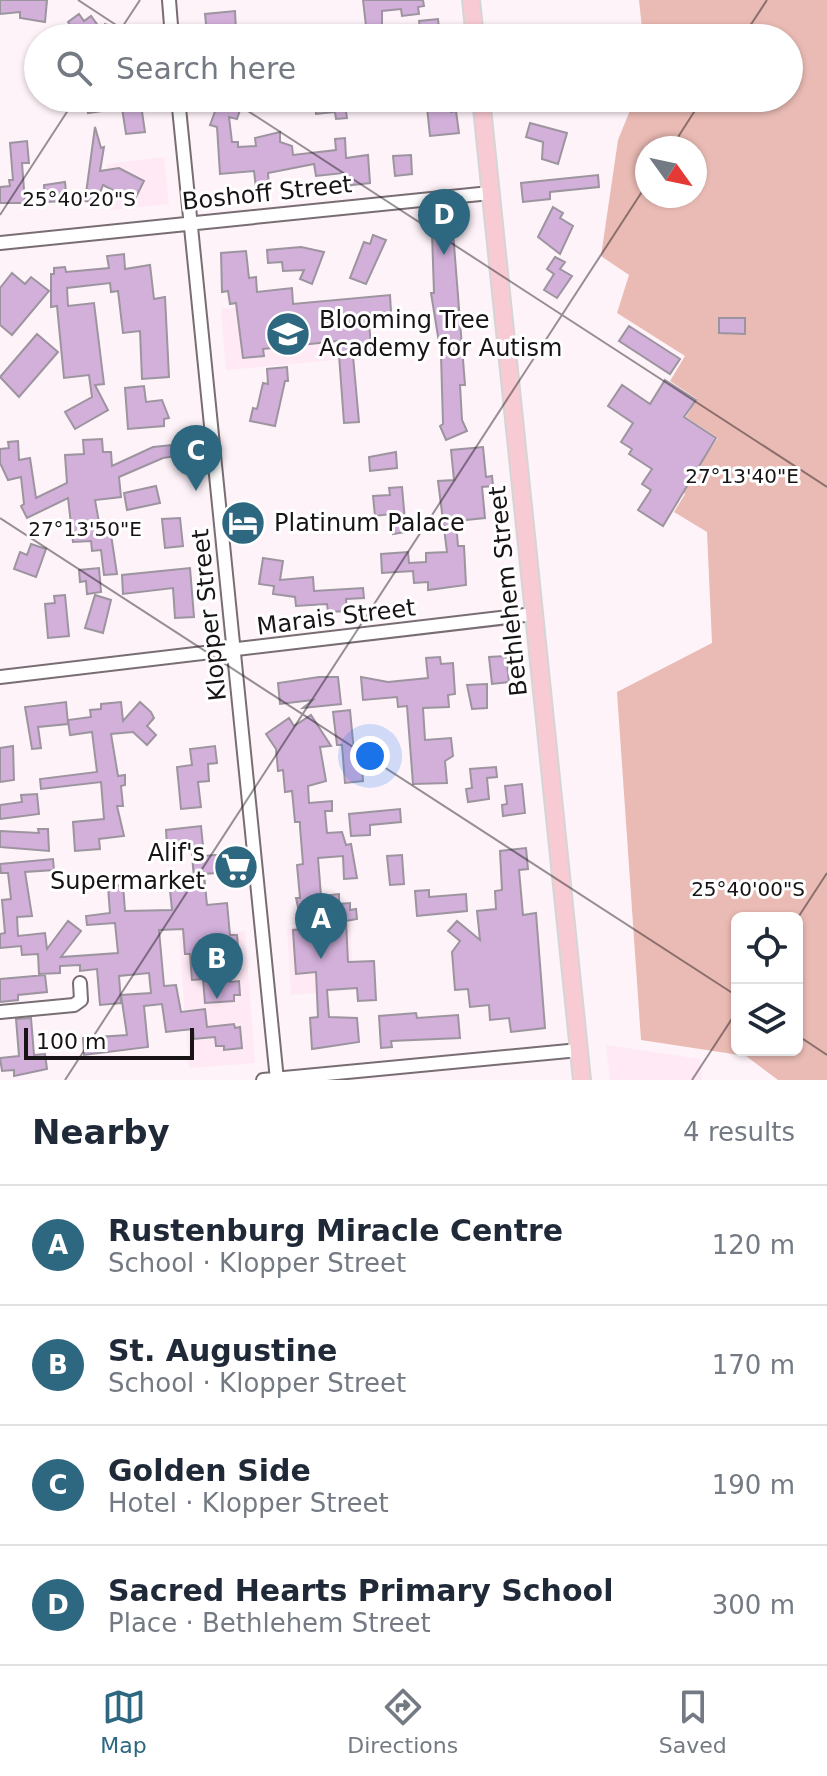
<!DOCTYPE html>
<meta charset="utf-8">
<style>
:root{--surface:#fff;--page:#f2f2f3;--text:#1f2937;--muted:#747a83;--line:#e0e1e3;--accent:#2d6880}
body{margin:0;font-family:"DejaVu Sans",sans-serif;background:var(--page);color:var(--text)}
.controls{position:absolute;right:24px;bottom:24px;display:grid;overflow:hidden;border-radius:12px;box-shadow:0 2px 6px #0004}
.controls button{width:72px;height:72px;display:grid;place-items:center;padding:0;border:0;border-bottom:2px solid var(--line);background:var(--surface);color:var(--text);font:40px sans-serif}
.compass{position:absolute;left:635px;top:136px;width:72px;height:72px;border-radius:50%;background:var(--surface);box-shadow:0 2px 6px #0004;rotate:123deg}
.scale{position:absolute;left:24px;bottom:20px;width:170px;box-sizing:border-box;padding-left:8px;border:4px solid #181416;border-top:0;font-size:22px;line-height:28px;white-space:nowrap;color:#181416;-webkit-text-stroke:6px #fff;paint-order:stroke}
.you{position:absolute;left:370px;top:756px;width:28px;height:28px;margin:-20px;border:6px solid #fff;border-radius:50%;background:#1a73e8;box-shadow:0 0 0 12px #1a73e833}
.badge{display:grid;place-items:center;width:52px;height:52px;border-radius:50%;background:var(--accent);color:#fff;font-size:26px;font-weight:700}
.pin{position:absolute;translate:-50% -66px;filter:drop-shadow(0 2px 4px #0008)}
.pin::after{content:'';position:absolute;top:42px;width:28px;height:24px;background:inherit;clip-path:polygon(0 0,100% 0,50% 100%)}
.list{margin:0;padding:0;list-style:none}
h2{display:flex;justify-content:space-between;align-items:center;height:104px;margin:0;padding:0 32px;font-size:34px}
h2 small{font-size:26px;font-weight:400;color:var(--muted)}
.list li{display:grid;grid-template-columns:52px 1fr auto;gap:24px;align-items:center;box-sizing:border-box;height:120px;padding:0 32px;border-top:2px solid var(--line)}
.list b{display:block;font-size:30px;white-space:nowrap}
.list p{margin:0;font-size:26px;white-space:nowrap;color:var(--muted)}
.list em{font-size:26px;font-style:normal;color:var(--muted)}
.icon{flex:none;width:44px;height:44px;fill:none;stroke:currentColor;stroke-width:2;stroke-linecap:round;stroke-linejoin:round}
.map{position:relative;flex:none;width:827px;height:1080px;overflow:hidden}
.search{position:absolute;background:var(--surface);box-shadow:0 2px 6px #0004;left:24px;right:24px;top:24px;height:88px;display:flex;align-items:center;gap:20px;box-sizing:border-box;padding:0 28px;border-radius:44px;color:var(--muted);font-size:30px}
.sheet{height:584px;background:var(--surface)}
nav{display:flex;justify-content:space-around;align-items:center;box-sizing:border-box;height:112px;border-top:2px solid var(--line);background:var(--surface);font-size:22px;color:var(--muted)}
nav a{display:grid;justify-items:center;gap:4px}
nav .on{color:var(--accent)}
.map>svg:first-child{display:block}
.built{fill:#fee9f5}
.green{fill:#eabbb4;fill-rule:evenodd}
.building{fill:#d2b0da;stroke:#9c949f;stroke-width:2}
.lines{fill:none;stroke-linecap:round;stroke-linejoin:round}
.minor-casing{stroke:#796d74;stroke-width:16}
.major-casing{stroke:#d5d5d5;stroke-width:20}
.minor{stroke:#fff;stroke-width:12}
.major{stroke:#f8cad4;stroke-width:16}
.ticks{fill:none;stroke:#181416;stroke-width:2;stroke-opacity:0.45}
.labels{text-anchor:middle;stroke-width:6;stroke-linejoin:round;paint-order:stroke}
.street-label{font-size:24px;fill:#181416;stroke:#fff}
.poi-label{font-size:24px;fill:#181416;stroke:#fff;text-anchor:start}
.ticks-label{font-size:20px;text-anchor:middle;fill:#181416;stroke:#fff;stroke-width:6;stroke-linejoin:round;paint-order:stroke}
</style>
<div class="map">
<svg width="827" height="1080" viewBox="0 0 827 1080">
<rect width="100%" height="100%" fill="#fef3f9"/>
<path class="built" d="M164,157L169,204L111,210L107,164Z
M350,298L356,358L226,370L221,309Z
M350,923L354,990L291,995L287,928Z
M245,931L255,1063L189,1068L179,936Z
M606,1045L700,1059L702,1080H610Z"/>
<path class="green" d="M639,0H827V1080H778L746,1056L641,1040L617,692L712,643L707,532L674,512L685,494L682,491L718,438L686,417L697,399L670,381L685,356L617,313L629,275L601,256L618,140L635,98H789V38H643ZM647,148H695V196H647ZM737,918H797V1050H737Z"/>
<path class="building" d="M0,0H47L45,22L20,18V12L0,14Z
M363,0H423L424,6L418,7L419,14L402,16L401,9L382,11V38H344L343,28L366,26Z
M235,11L236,32L207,34L205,14Z
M79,14L84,21L91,16L102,31L105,24L118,29L115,38L88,31L79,37L68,22Z
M438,19L440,38L421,36L419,21Z
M109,98H140L145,132L126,134L122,108L88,113L87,102Z
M220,98H244L237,119L229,117L232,142H238V147L256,146L255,138L280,132V142L292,146L293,155L336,150L335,139L345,138L346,158L368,155L370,183L344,186L343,173L316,176L314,164L268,173L269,187L256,188L254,171L220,174L217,127L210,125Z
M344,98L347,118L336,119L335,112L316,114L315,99Z
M426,98H449L451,112L456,111L459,133L430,136Z
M530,123L567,133L558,164L542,159L543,142L526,137Z
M95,127L101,148L104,147L100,171L119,168L144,181L134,201L103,185L96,203L85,201Z
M27,141L29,163H22L25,203H0V187L10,186L9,180H13L10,143Z
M411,155L412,174L395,176L393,156Z
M598,175L599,187L550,192V199L523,202L521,183Z
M65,182L67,201L45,202L44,185Z
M553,207L563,213L560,218L573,226L560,254L538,237Z
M453,232L465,385H460L462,420L467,431L446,440L440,426L443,424L441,355L431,293H434L432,233Z
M373,235L386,240L366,284L350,278L364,242L370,244Z
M301,247L324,252L312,284L300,279L304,270L283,271L282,262L268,263L267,250Z
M246,251L249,278L256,277L257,292L292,288L293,304L390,295L391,312L368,314L372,354L353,356L359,422L344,423L338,341L263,349L264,356L243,358L236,303L230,304L228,291L222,292L221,253Z
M124,254L125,269L150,265L154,299L165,297L169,377L142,379L140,331L123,333L118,291L111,292L110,283L67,288L68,306L94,303L104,384L95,385L108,410L75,429L65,412L92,397L89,375L64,378L57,306L51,307V274H54V268L65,267L66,272L109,268L107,256Z
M555,257L565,262L560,269L572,276L557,298L544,290L554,274L547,269Z
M12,273L25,284L31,277L49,291L12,335L0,325V288Z
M719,318H745V334L719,333Z
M629,326L680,359L670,374L619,341Z
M37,334L58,352L19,397L0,377Z
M287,367L288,381H285L275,426L250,421L253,408L257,409L263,383L268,384L267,369Z
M665,380L696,400L684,417L716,438L663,526L638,510L651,490L642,484L652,469L629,454L632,449L621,442L633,423L608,406L622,385L650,404Z
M144,386L146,402L162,400L169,418L164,419V426L128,429L125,388Z
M102,439L103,452H111L112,466L153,447L182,444L183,455L163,458L119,477L121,497L95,500L100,528H110L117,574L104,575L101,550L92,551L91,541L73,542L68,498L27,518L21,506L24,504L21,477L8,480L0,463V449L9,448L8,442L18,441L19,460L30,458L36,498L67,483L65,455L84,454L83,440Z
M483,447L486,477L492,476L493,486L482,487L485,518L456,521L458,546H464L466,585L428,590V582L414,583L413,571L382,573L381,554L408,552L409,563L426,562V553L447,552L438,481L454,480L451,450Z
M396,452L397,468L370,471L369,457Z
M156,486L160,503L127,510L124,493Z
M402,487L406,532L393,534L391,514L375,516L373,496L390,495L389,488Z
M180,518L183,546L165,548L162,519Z
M31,544L46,549L36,577L14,569L20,552L27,555Z
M263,558L283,561L280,580L313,577L314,591L363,588L364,598L346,599L347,611L328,612L327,604L296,606L295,597L273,594L274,586L259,584Z
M99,568L101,592L87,594L86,581L80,582L79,570Z
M190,568L194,617L175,618L173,588L123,594L122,575Z
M65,595L69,636L48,638L45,604L55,603L54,596Z
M95,595L111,600L103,633L85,628Z
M506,656L509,682L492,684L489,657Z
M440,657L441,664L453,663L455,694L448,695L449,707L423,708L425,740L451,738L453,756L445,761L447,783L413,784L407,706L398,707L397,697L363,700L361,677L388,682L428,678L426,658Z
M319,677H338L341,704L303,708L313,700L280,704L278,683Z
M487,684V708L472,709L467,685Z
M66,702L68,724L38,727L41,748L32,749L25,707Z
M121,702L123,721L140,702L151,712L154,718L147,726L156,735L147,745L133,732L111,734L118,776L125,775V785L121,786L123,806H117L124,836L99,839L100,849L75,851L73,822L104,819L101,782L41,789L40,779L97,772L92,732L70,735L68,720L91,717L90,710L101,709V704Z
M350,710L354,752L361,751L363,781L345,783L342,745H337L333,712Z
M311,715L331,746L320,747L326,781L308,786L309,803L332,801V811H325L327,833L342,832L346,845L351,844L357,878L344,879L343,856L318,858L321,896L339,894V904L350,903V910L356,909L357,919L346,921L348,962L374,961L376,1000L358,1001L357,988L327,990L329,1017L357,1018L359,1042L312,1049L310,1018L318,1017L316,972L296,974L294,946L293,930L303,929L296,898H300L297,865L303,864L300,827V822H295L292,791L285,792L283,770L278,771L276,749L266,734L289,718L294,726Z
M13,746L14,780L0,782V748Z
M215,746L217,763L208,764L209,781L198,782L201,807L181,809L177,767L192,765L190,749Z
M496,767L497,777L487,778L489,799L468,802L466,789L472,788L470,769Z
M522,784L525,813L503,816L502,805L507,804L505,786Z
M37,794L39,814L0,819V805L22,802L21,795Z
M400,809L401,822L370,825V835L351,836L349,814Z
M201,826L204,856L226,854L228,872L204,874L207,905L227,903L230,935H237L238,947L228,948L230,982L239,981L240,995H234V1001L205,1003L203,979L192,980L190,954H185L183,929L159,930L164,986L176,985L181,1012L205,1009L207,1027L234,1024L235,1028L240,1027L242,1048L224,1050V1046H216L215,1037L194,1039L193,1029L166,1032L162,1004L144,1006L148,1047L84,1055L83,1038L127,1035L121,995L151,993L149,973L119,976L121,1003L100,1005L97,969L80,971V965L60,966V973L39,974L38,954L22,955L21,946L0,948V934L5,933L2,900L11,899L8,873H1L0,864L53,859L54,870L25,872L32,916L17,917L18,936L45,933L47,949L68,921L81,931L61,957L118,953L115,923L87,925L86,916L110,913L108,887L123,885L125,911L172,910L169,880L194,878L191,844L167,847L166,830Z
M38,829H48L49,851L0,847V831L39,833Z
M526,848L528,869L519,870L523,915L536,913L545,1028L511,1032L509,1018L490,1020L489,1005L470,1007L468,989L455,990L452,952L460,941L448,931L457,921L480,940L477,911L496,909L495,891L502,890L500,851Z
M402,855L404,884L390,885L387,856Z
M429,890V897L466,894L467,911L417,916L415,891Z
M45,975L47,992L18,995V1000L0,1002V979Z
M416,1013L417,1018L458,1015L460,1038L391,1041L392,1047L381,1048L379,1016Z
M31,1018L34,1055L45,1054L47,1069L14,1076V1070L2,1071L0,1058L19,1056L16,1019Z"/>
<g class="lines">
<g class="minor-casing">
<path id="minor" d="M169,0L172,38
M178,98L277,1080
M0,243L490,193
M0,677L534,614
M0,1012L74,1005L81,1000L80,983
M263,1080L579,1050"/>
</g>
<g class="major-casing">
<path id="major" d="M471,0L475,38
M481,98L582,1080"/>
</g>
<use href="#minor" class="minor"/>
<use href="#major" class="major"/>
</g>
<path class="ticks" d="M78,0L136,38M115,38L140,0M742,38L767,0M228,98L827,487M671,148L703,98M0,215L76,98M0,518L737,996M797,919L827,873M797,1035L827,1055M65,1080L647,184M692,1080L737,1011"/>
<defs>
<g id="school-disc" transform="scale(2.3)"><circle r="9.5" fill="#2d6880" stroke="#fff"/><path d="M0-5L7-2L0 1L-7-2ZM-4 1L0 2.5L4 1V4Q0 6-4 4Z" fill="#fff"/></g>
<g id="hotel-disc" transform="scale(2.3)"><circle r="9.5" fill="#2d6880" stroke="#fff"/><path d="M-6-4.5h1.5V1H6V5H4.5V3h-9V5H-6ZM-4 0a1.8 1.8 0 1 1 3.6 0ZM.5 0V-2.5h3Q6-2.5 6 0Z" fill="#fff"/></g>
<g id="supermarket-disc" transform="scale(2.3)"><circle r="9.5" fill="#2d6880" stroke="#fff"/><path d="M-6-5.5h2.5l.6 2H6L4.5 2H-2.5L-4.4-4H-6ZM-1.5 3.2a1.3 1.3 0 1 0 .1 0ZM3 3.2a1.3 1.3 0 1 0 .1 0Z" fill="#fff"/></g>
</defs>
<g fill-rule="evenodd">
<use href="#school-disc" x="288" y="334"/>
<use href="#hotel-disc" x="243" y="523"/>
<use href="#supermarket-disc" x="236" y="867"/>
</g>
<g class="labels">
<g class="street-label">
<text transform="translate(267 193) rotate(-6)" y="8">Boshoff Street</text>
<text transform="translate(508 591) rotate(-96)" y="8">Bethlehem Street</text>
<text transform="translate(209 615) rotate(-96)" y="8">Klopper Street</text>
<text transform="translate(336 617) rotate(-7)" y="8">Marais Street</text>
</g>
<g class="poi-label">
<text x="319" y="328">Blooming Tree<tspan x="319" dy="28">Academy for Autism</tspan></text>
<text x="274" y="531">Platinum Palace</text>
<text x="205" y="861" text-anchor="end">Alif's<tspan x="205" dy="28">Supermarket</tspan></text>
</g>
</g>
<g class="ticks-label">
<text x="79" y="206">25°40'20"S</text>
<text x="742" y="483">27°13'40"E</text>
<text x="85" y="536">27°13'50"E</text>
<text x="748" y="896">25°40'00"S</text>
</g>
</svg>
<div class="controls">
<button><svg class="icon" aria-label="locate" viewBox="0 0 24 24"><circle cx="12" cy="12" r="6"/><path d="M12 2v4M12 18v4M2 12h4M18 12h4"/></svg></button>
<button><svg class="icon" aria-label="layers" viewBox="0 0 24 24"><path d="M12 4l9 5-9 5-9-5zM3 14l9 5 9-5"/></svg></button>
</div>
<svg class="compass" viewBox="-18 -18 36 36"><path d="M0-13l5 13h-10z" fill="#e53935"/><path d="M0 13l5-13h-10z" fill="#747a83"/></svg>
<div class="scale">100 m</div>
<div class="you"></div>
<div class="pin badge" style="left:321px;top:959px">A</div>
<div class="pin badge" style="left:217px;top:999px">B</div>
<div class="pin badge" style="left:196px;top:491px">C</div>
<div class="pin badge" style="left:444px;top:255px">D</div>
<div class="search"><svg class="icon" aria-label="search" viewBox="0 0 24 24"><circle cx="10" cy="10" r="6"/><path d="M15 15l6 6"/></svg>Search here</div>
</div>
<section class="sheet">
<h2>Nearby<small>4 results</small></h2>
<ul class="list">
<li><span class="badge">A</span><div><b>Rustenburg Miracle Centre</b><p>School · Klopper Street</p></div><em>120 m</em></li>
<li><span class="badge">B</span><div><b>St. Augustine</b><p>School · Klopper Street</p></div><em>170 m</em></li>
<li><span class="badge">C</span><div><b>Golden Side</b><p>Hotel · Klopper Street</p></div><em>190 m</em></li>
<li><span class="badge">D</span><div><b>Sacred Hearts Primary School</b><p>Place · Bethlehem Street</p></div><em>300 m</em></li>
</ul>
</section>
<nav>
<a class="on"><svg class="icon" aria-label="map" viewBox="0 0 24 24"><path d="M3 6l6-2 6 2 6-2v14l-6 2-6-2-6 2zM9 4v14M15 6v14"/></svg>Map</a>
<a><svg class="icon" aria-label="directions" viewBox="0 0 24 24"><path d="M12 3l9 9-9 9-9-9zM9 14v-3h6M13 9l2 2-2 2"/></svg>Directions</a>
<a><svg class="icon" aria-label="saved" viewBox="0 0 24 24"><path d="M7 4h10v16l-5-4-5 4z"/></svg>Saved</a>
</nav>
